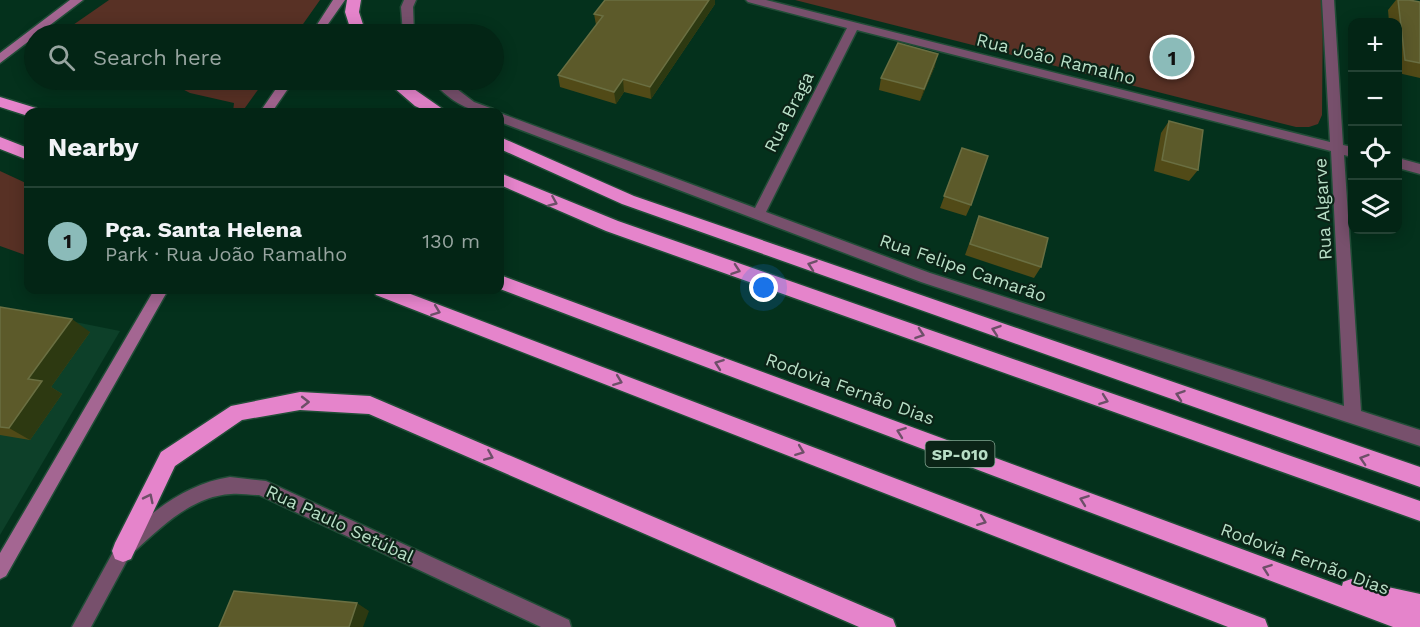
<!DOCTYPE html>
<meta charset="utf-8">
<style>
:root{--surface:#032515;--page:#113122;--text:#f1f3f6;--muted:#97a5a0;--line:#244234;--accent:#8bbbb9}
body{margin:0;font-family:"Work Sans",sans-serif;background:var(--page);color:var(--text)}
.controls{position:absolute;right:18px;top:18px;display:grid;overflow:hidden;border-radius:12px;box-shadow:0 3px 15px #0003}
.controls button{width:54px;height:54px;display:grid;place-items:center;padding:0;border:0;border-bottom:2px solid var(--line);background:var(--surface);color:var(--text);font:30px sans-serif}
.you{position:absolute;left:764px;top:288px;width:21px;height:21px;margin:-15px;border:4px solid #fff;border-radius:50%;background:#1a73e8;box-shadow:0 0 0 9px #1a73e833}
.badge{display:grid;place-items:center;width:39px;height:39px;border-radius:50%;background:var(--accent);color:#111;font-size:20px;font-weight:700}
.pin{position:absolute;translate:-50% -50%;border:3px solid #fff;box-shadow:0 2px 6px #0006}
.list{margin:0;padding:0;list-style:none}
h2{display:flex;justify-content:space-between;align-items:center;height:78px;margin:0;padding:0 24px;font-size:26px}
h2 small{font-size:20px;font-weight:400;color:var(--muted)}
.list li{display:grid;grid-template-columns:39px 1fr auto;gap:18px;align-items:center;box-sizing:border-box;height:108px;padding:0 24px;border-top:2px solid var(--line)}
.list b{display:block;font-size:22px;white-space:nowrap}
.list p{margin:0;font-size:20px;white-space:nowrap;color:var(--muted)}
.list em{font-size:20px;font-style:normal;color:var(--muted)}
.icon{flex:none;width:33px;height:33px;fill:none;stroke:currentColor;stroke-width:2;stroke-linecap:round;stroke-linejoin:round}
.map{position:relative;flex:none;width:1420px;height:627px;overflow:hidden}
.search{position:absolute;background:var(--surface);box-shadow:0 3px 15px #0003;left:24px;top:24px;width:480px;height:66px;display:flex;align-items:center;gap:15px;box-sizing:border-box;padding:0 21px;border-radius:33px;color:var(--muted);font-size:22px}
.panel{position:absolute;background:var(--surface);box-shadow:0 3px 15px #0003;left:24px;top:108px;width:480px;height:186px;border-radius:12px}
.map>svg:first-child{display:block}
.built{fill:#0d4029}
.green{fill:#583125}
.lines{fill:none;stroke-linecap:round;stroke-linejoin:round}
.minor-casing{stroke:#214d37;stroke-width:3}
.tertiary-casing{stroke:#214d37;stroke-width:3}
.secondary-casing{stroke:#214d37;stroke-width:3}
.motorway-casing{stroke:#214d37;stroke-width:3}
.minor{fill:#77506c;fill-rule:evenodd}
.tertiary{fill:#77506c;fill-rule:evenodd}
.secondary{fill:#a46692;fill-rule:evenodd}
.motorway{fill:#e584cb;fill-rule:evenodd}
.wall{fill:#514a17}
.shaded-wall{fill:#2d3911}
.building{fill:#5c5a2a;stroke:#6a6f42;stroke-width:1.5}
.oneway{stroke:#6d4f68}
.labels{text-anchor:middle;stroke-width:4.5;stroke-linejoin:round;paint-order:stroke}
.shield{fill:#0b2417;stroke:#84a692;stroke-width:1.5}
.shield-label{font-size:16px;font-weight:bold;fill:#b8dec6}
.street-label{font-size:18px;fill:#b8dec6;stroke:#0b2417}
</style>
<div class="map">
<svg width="1420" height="627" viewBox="0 0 1420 627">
<rect width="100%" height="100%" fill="#04311c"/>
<path class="built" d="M0,307L120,331L0,535Z"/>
<path class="green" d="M109,0H320L296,34H60Z
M795,0H1323L1322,115L1318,124L1309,127H1296Z
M165,80H265L242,112H233L234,103L190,93Z
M0,171L28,184V256L0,246Z"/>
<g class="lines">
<g class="minor-casing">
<path id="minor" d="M404,0H416L413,7L414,34H403L401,7Z
M746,0H766L1330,142L1322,0H1334L1343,145L1352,147V157L1344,155L1361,411L1420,430V446L921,282L500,122V113L755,208L847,28L748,2ZM857,30L1331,151L1344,406L930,273L766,212Z
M432,80H445L474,102L493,109L495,112C471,115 447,99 432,80Z
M1398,158L1420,164V174L1398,168Z
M230,477L266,481L569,620L571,627H541L259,495C250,495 240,493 231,494C193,496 162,526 136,550L130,553L124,550L121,544L124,538C154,510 188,483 230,477Z"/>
</g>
<g class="tertiary-casing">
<path id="tertiary" d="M123,542L129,545L132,551L91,627H72L117,545Z"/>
</g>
<g class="secondary-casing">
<path id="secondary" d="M70,0H83L0,63V53Z
M333,0H345L321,34H311Z
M282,80H294L272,112H260Z
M154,290H168L6,576L0,579V553Z"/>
</g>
<g class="motorway-casing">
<path id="motorway" d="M347,0H361L359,12L366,34H352L345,12Z
M385,80H401L447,112H428L415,106Z
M0,97L36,108L38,112H28V116L0,107Z
M0,137L28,148V160L0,149Z
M500,137L634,196L1420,467V487L622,204L500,149Z
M500,173L618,221L1420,501V521L606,231L500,185Z
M500,275L1342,586L1343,582L1351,579L1420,594V627H1393L500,289Z
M373,290H400L1257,616L1265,619L1268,627H1228L376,295Z
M300,392L370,396L377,399L893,619L896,627H859L369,414L300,410L242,420L175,466L131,559L123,562L115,559L112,551L115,543L161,452L231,406Z"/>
</g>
<use href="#minor" class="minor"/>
<use href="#tertiary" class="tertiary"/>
<use href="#secondary" class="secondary"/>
<use href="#motorway" class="motorway"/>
</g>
<path class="wall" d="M605,0H715V4L651,99L624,92L616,104L560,87L558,75L596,25L594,14Z
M1396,0H1409L1420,2V78L1398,73V22H1389L1388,10Z
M935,66L920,101L879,90L881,78Z
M1169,121L1198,170L1189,181L1154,171L1161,133Z
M962,148L971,205L966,216L940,208Z
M979,216L1041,267L1034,278L965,255Z
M0,307L90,332L51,387L62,394L30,440L0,435Z"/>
<path class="shaded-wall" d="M709,0H715V4L651,99L650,87Z
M938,54L935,66L920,101L924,89Z
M623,79L624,92L616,104L614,92Z
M72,319L90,332L51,387L62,394L30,440L9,428L28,379Z
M357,603L369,611L363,627H349Z"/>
<path class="building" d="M605,0H709L650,87L623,79L614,92L558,75L603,16L594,14Z
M1398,0H1409L1420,2V63L1405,60Z
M898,43L938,54L924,89L881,78Z
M1169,121L1203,130L1198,170L1162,160Z
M962,148L988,156L971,205L944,196Z
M979,216L1048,238L1041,267L970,244Z
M0,307L72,319L28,379L42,381L9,428L0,427Z
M234,591L357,603L349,627H219Z"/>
<defs><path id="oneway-chevron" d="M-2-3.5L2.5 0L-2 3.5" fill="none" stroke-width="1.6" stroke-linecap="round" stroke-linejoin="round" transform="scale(1.5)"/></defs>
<g class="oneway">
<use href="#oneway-chevron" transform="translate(553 202) rotate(23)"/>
<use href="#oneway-chevron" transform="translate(812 265) rotate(-161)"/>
<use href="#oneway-chevron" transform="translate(736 270) rotate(19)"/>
<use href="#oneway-chevron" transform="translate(436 311) rotate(21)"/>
<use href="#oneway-chevron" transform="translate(996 330) rotate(-161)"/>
<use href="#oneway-chevron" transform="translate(920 334) rotate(19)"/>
<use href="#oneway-chevron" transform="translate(719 364) rotate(-160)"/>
<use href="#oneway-chevron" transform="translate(618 381) rotate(21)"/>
<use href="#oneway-chevron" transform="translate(1180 395) rotate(-161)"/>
<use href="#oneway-chevron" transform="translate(1104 400) rotate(20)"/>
<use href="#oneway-chevron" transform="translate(305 402)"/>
<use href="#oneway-chevron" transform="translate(901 432) rotate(-160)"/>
<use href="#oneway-chevron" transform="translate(800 451) rotate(21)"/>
<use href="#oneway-chevron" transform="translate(489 456) rotate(23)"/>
<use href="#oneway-chevron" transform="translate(1364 459) rotate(-162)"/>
<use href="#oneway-chevron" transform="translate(149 498) rotate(-64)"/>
<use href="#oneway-chevron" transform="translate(1084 500) rotate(-160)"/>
<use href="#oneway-chevron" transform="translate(982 521) rotate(21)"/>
<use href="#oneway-chevron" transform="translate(1267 569) rotate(-160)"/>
</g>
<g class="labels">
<rect class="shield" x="925.5" y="441" width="69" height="26" rx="4.5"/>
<g class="shield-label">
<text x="960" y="460">SP-010</text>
</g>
<g class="street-label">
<text transform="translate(1056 59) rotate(14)" y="6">Rua João Ramalho</text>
<text transform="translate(789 112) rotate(-63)" y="6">Rua Braga</text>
<text transform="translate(1323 209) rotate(-93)" y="6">Rua Algarve</text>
<text transform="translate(963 268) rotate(19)" y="6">Rua Felipe Camarão</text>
<text transform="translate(850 389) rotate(20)" y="6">Rodovia Fernão Dias</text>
<text transform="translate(340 524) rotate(25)" y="6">Rua Paulo Setúbal</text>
<text transform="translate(1305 559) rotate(20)" y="6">Rodovia Fernão Dias</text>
</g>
</g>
</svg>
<div class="controls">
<button>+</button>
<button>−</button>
<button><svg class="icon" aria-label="locate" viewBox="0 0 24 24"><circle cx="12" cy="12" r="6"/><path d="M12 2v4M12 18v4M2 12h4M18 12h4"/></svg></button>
<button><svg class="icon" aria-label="layers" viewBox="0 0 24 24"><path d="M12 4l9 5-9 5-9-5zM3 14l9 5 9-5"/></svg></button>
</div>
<div class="you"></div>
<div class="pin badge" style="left:1172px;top:57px">1</div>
<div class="search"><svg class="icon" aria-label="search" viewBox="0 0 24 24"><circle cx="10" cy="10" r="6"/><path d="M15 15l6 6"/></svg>Search here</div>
<section class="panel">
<h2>Nearby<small></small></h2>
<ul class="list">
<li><span class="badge">1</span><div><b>Pça. Santa Helena</b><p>Park · Rua João Ramalho</p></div><em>130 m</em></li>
</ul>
</section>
</div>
